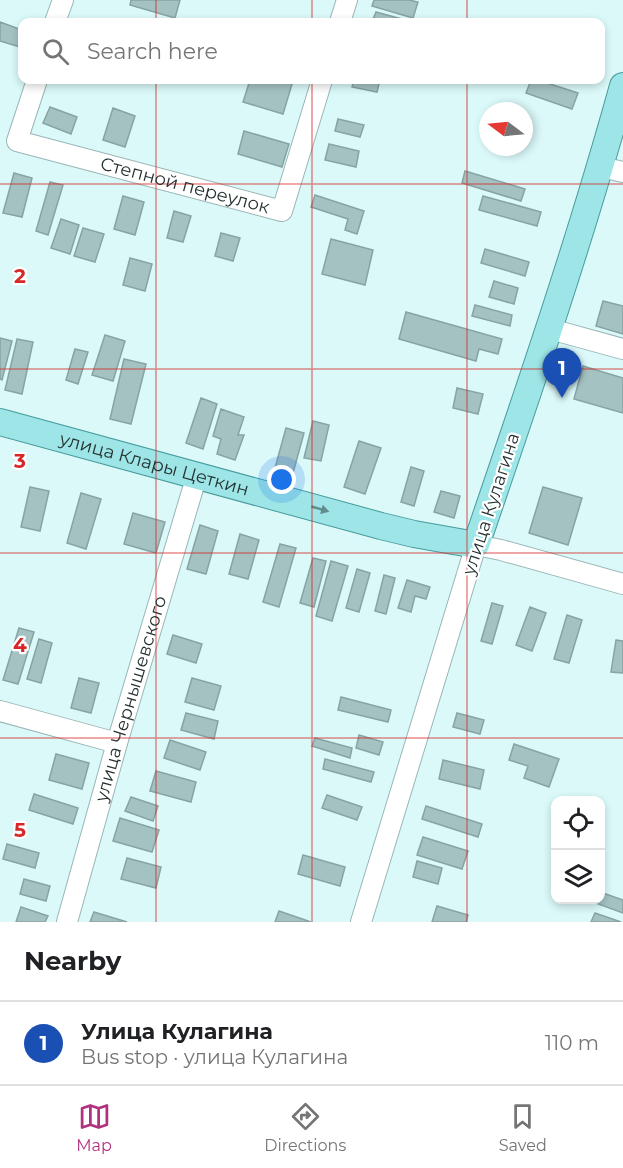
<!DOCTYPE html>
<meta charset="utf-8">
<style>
:root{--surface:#fff;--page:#f2f2f2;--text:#202124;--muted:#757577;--line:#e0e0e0;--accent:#b1317e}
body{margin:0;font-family:Montserrat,sans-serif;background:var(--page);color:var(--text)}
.controls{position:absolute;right:18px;bottom:18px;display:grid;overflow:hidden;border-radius:12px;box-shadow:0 3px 9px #0003}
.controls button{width:54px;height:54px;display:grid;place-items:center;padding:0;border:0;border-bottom:2px solid var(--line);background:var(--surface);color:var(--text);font:30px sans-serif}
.compass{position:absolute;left:479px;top:102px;width:54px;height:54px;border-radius:50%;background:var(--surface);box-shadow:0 3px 9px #0003;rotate:286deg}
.you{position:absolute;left:282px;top:480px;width:21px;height:21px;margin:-15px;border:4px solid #fff;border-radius:50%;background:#1a73e8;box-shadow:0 0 0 9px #1a73e833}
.badge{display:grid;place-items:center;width:39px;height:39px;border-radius:50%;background:var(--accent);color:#fff;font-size:20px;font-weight:700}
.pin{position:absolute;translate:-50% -50px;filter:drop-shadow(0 2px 3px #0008)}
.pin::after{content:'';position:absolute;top:32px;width:21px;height:18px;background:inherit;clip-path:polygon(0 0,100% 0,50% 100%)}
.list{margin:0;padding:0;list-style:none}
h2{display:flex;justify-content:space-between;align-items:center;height:78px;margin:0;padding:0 24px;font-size:26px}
h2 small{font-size:20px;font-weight:400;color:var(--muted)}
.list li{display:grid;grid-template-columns:39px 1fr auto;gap:18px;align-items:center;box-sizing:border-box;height:84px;padding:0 24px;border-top:2px solid var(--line)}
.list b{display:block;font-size:22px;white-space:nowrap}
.list p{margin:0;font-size:20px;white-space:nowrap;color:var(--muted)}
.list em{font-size:20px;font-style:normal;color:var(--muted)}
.icon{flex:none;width:33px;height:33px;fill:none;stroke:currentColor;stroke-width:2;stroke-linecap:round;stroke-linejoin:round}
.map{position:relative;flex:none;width:623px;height:922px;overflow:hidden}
.search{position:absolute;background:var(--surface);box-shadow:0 3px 9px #0003;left:18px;right:18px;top:18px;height:66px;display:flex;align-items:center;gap:15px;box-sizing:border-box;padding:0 21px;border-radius:12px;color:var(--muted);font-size:22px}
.sheet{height:162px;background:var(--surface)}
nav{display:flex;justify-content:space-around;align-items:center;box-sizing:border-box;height:84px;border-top:2px solid var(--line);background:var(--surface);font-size:16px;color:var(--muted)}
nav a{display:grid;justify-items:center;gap:3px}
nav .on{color:var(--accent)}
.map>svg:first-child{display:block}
.building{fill:#a5c2c2;stroke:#87a3a4;stroke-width:1.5}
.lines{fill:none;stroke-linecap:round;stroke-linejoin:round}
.minor-casing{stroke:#9ab6b7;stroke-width:22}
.major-casing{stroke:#489b9d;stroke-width:28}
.minor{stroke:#fff;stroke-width:20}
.major{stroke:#9de5e6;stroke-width:26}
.oneway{fill:#628c8c}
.grid{fill:none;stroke:#d62828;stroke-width:1.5;stroke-opacity:0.55}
.labels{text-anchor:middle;stroke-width:4.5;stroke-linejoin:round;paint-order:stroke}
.street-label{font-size:18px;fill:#263232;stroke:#fff}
.grid-label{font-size:20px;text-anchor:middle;font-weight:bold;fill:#d62828;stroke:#fff;stroke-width:4.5;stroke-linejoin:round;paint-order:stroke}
</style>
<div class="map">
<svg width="623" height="922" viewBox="0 0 623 922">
<rect width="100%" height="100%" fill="#dbf9f9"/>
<path class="building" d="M131,0H180L175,18L130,5Z
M374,0H409L418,2L413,18L372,6Z
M376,12L413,22H372Z
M0,22L22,30V39L20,47L0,41Z
M250,80H277L292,84L283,114L243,102Z
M354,80H380L377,92L352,87Z
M531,80H538L578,93L572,109L526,93Z
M50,107L77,117L71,134L43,123Z
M113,108L135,116L125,147L103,140Z
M338,119L364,125L360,137L335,131Z
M244,131L289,144L282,167L238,154Z
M329,144L359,151L356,167L325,160Z
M465,171L525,189L521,201L462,183Z
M14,173L32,178L22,217L3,213Z
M50,182L63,185L48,235L36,231Z
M315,195L364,211L357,234L345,230L348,219L311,207Z
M123,196L144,202L135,235L114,229Z
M483,196L541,212L537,226L479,210Z
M174,211L191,216L183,242L167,238Z
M61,219L79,225L70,254L51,248Z
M83,228L104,234L95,262L74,256Z
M221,233L240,238L233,261L215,256Z
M331,239L373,250L365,285L322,274Z
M485,249L529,262L525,276L481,263Z
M130,258L152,264L145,291L123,285Z
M494,281L518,288L514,304L489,297Z
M603,301L623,306V334L596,326Z
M475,305L512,315L510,326L472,316Z
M406,312L502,339L498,354L479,349L476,361L399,339Z
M105,335L125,341L113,381L92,375Z
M0,338L12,341L2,380L0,379Z
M17,339L33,342L22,394L5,390Z
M75,349L88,352L78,384L66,380Z
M124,359L146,364L131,424L110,419Z
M583,366L623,378V413L574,399Z
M457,388L483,394L478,414L453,408Z
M201,398L217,404L203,449L186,443Z
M221,409L244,417L238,435H244L235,460L217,454L221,439L213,436Z
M313,421L329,425L321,461L304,458Z
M286,428L304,433L293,473L275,468Z
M359,441L381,448L365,494L344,487Z
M411,467L424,471L414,506L401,502Z
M30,487L49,491L40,531L21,527Z
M543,487L582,498L568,545L529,533Z
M441,491L460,496L454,518L434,512Z
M81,493L101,499L86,549L67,543Z
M133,513L165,522L156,553L124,544Z
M200,525L218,531L206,574L187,569Z
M240,534L259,540L248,579L229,574Z
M280,544L296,548L279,607L263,602Z
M313,558L326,561L314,607L300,603Z
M331,561L348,566L332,621L316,616Z
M357,569L370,573L359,612L346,608Z
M384,575L395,578L386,614L375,611Z
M407,580L430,587L426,599L415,596L411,612L398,608Z
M492,603L503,606L492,644L481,641Z
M530,607L546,613L532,651L516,645Z
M567,615L582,620L569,663L554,659Z
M19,628L34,632L18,684L3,680Z
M173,635L202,644L196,663L167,654Z
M39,639L52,643L41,683L27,679Z
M616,640L623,641V673L611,672Z
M79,678L99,683L91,713L71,708Z
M192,678L221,686L214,710L185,702Z
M341,697L391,710L388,722L338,710Z
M186,713L218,721L214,739L181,730Z
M457,713L484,720L480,734L453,727Z
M359,735L383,742L379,755L356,748Z
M315,738L352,748L350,758L312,746Z
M170,740L206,752L200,770L164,758Z
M514,744L559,759L549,787L524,778L528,766L509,760Z
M56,754L89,763L82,789L49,780Z
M325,759L374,772L371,782L323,769Z
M443,760L484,770L480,789L439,779Z
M156,771L196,782L191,802L150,791Z
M34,794L78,808L73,824L29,810Z
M327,795L362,807L357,820L322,808Z
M131,797L158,806L153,821L125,811Z
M426,806L482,824L478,837L422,819Z
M120,818L159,830L152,852L113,841Z
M423,837L468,851L462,869L417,855Z
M7,844L39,853L35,868L3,859Z
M303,855L345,867L340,886L298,874Z
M127,858L161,867L156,888L121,879Z
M417,861L442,868L438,884L413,877Z
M24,879L50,886L46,901L20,894Z
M600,892L623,900V913L590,901L591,900H600Z
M437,906L468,915L466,922H432Z
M21,907L48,916L45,922H16Z
M279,911L311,922H275Z
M94,912L127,922H90Z
M595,913L621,922H591Z"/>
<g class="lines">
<g class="minor-casing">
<g id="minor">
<path d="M55,22L63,0"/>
<path d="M340,22L347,0"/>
<path id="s1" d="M37,80L17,141L282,211L322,80"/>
<path d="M601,167L623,172"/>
<path d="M550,329L623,349"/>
<path d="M0,711L117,743"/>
<path id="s2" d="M67,922L117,743L197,475"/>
<path d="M361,922L476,545L501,550L623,584"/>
</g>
</g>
<g class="major-casing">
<g id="major">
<path id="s3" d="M0,422L381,526L414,534L476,545C528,393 580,241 623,86"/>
</g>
</g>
<use href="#minor" class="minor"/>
<use href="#major" class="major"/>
</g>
<defs><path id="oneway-solid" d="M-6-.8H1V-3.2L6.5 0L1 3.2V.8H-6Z" transform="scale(1.5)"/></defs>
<use class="oneway" href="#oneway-solid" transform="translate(320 509) rotate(16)"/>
<path class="grid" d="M156,0V22M312,0V22M467,0V22M156,80V922M312,80V922M467,80V922M0,184H623M0,369H623M0,553H623M0,738H623"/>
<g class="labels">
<g class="street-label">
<text dy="6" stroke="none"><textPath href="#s1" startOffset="238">Степной переулок</textPath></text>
<text dy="6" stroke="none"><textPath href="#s3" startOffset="160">улица Клары Цеткин</textPath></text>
<text transform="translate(491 504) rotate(-72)" y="6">улица Кулагина</text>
<text dy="6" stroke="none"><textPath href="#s2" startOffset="232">улица Чернышевского</textPath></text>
</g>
</g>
<g class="grid-label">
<text x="20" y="283">2</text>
<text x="20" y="468">3</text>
<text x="20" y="652">4</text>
<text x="20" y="837">5</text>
</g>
</svg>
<div class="controls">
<button><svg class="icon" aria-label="locate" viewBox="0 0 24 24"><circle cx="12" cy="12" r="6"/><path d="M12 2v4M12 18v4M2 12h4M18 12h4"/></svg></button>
<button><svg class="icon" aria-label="layers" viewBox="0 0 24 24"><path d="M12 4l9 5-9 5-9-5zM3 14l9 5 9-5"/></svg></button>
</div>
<svg class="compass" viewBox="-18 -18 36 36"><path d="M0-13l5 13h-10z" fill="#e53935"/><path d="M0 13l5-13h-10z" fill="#757577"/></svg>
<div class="you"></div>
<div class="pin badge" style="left:562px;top:398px;background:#1a4fb4">1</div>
<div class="search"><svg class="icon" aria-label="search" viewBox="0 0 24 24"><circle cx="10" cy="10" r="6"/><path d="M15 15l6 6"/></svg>Search here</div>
</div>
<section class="sheet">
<h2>Nearby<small></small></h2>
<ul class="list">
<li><span class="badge" style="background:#1a4fb4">1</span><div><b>Улица Кулагина</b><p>Bus stop · улица Кулагина</p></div><em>110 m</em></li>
</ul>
</section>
<nav>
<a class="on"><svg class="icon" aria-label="map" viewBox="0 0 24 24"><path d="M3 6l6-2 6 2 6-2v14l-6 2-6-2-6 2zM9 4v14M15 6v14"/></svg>Map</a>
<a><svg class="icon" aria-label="directions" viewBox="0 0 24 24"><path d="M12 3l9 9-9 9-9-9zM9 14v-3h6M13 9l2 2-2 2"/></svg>Directions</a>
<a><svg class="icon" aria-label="saved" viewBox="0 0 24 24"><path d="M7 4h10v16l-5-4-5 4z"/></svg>Saved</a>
</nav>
